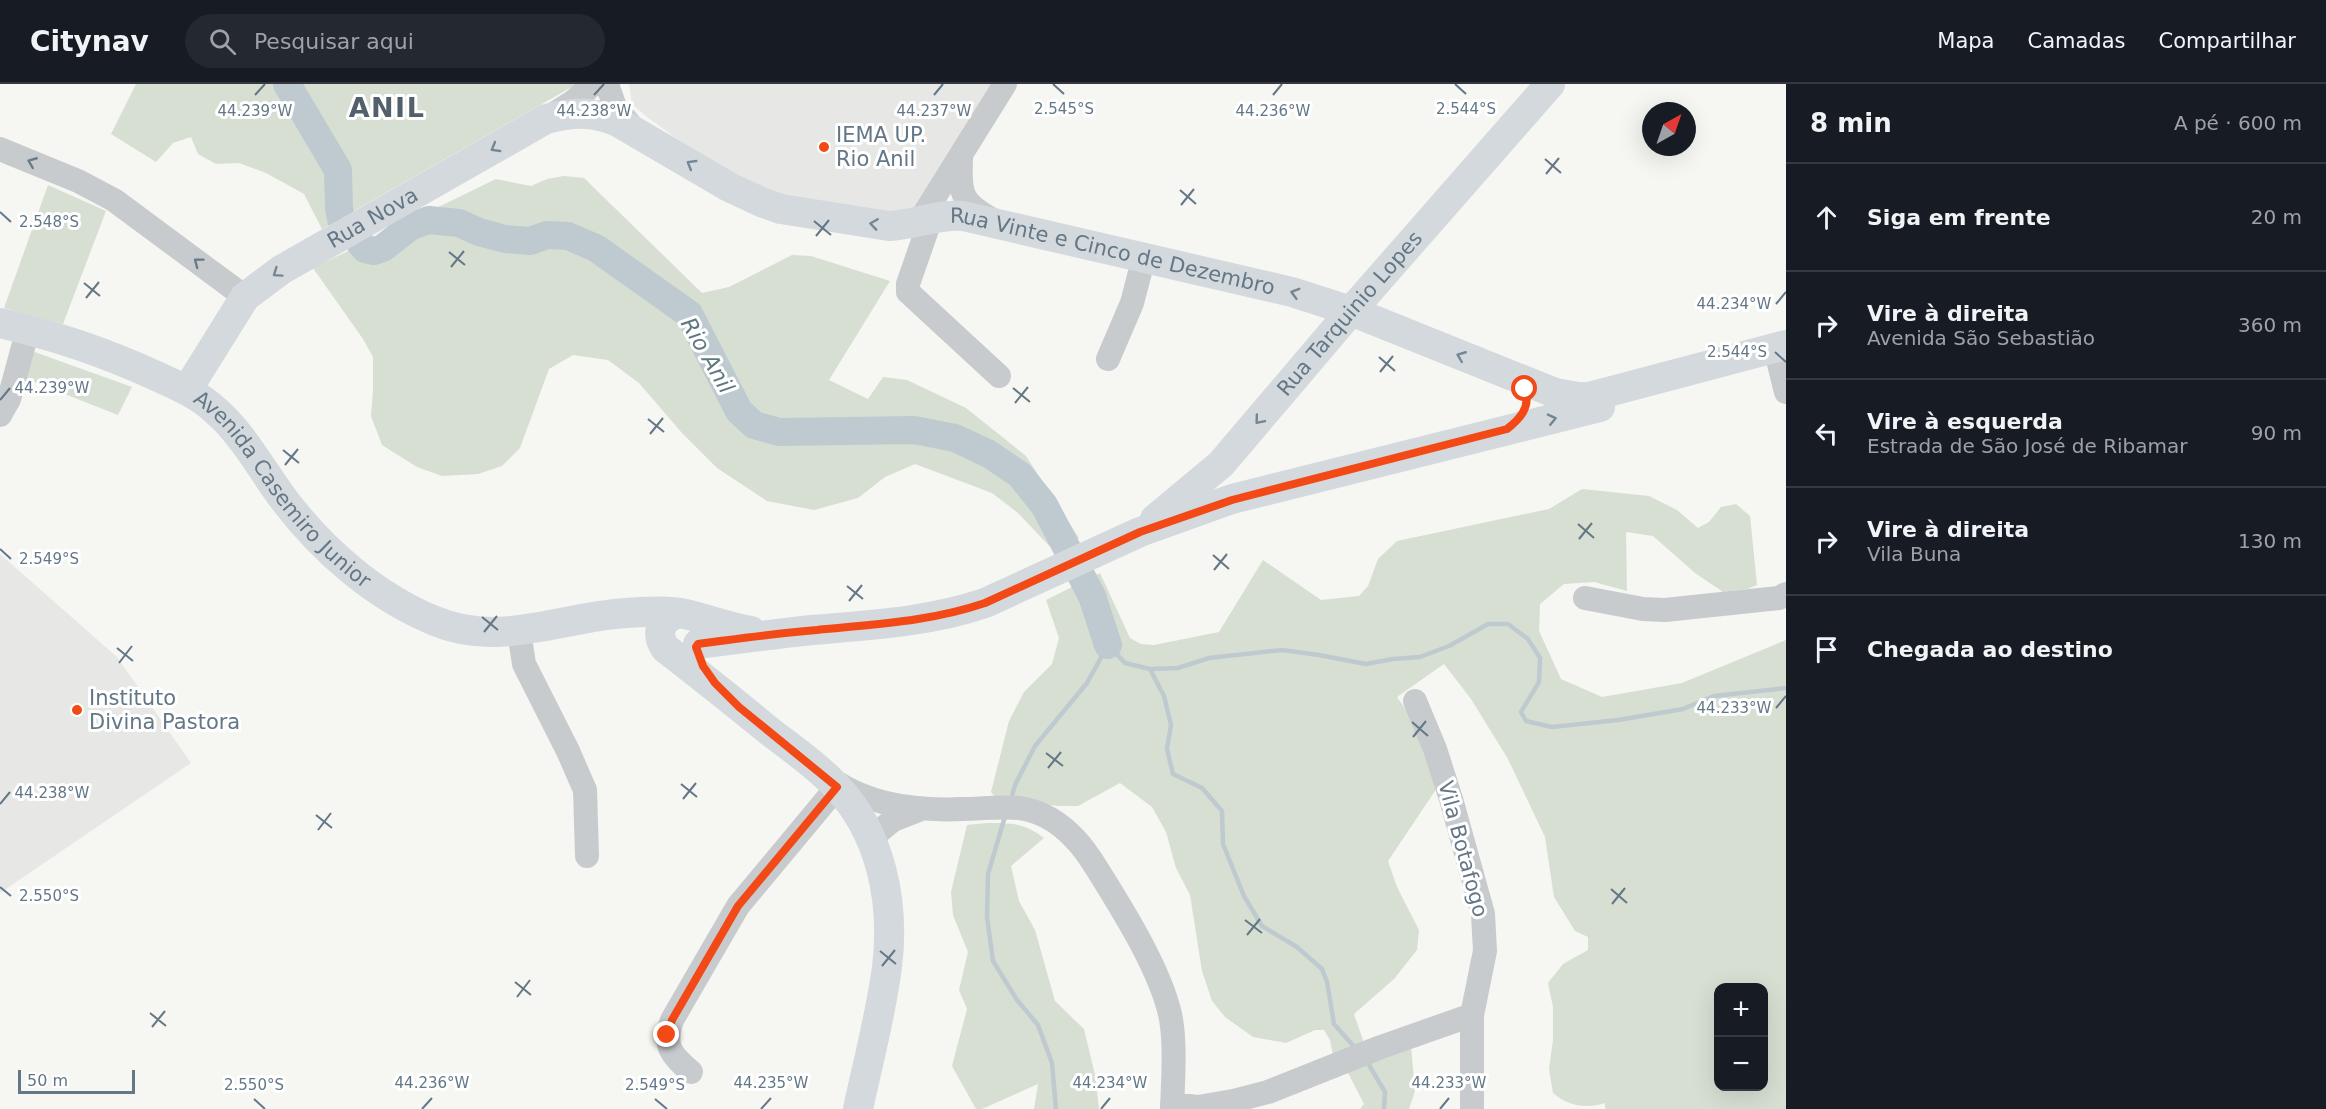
<!DOCTYPE html>
<html lang="pt">
<meta charset="utf-8">
<style>
:root{--surface:#171b24;--page:#242831;--text:#f1f3f6;--muted:#9ea1a6;--line:#363941}
body{margin:0;font-family:"DejaVu Sans",sans-serif;background:var(--page);color:var(--text)}
.controls{position:absolute;right:18px;bottom:18px;display:grid;overflow:hidden;border-radius:12px;box-shadow:0 6px 24px #0002}
.controls button{width:54px;height:54px;display:grid;place-items:center;padding:0;border:0;border-bottom:2px solid var(--line);background:var(--surface);color:var(--text);font:30px sans-serif}
.compass{position:absolute;left:1642px;top:18px;width:54px;height:54px;border-radius:50%;background:var(--surface);box-shadow:0 6px 24px #0002;rotate:40deg}
.scale{position:absolute;left:18px;bottom:15px;width:117px;box-sizing:border-box;padding-left:6px;border:3px solid #637786;border-top:0;font-size:16px;line-height:21px;white-space:nowrap;color:#637786;-webkit-text-stroke:4px #fff;paint-order:stroke}
.stop{position:absolute;width:18px;height:18px;margin:-14px;border:4px solid #f24917;border-radius:50%;background:#fff}
.stop.end{background:#f24917;border-color:#fff;box-shadow:0 2px 6px #0008}
.list{margin:0;padding:0;list-style:none}
h2{display:flex;justify-content:space-between;align-items:center;height:78px;margin:0;padding:0 24px;font-size:26px}
h2 small{font-size:20px;font-weight:400;color:var(--muted)}
.list li{display:grid;grid-template-columns:39px 1fr auto;gap:18px;align-items:center;box-sizing:border-box;height:108px;padding:0 24px;border-top:2px solid var(--line)}
.list b{display:block;font-size:22px;white-space:nowrap}
.list p{margin:0;font-size:20px;white-space:nowrap;color:var(--muted)}
.list em{font-size:20px;font-style:normal;color:var(--muted)}
.icon{flex:none;width:33px;height:33px;fill:none;stroke:currentColor;stroke-width:2;stroke-linecap:round;stroke-linejoin:round}
.map{position:relative;flex:none;width:1786px;height:1025px;overflow:hidden}
header{display:flex;align-items:center;gap:36px;box-sizing:border-box;height:84px;padding:0 30px;background:var(--surface);border-bottom:2px solid var(--line)}
header strong{font-size:28px}
nav{display:flex;gap:33px;margin-inline-start:auto;font-size:21px}
.search{width:420px;height:54px;background:var(--page);display:flex;align-items:center;gap:15px;box-sizing:border-box;padding:0 21px;border-radius:33px;color:var(--muted);font-size:22px}
main{display:flex}
aside{flex:1;background:var(--surface)}
.map>svg:first-child{display:block}
.built{fill:#e7e8e6}
.green{fill:#d7dfd3;fill-rule:evenodd}
.lines{fill:none;stroke-linecap:round;stroke-linejoin:round}
.stream{stroke:#becacf;stroke-width:4.5}
.river{stroke:#becacf;stroke-width:28}
.minor{stroke:#c8cbce;stroke-width:24}
.major{stroke:#d4d9dd;stroke-width:30}
.oneway{stroke:#748693}
.oneway2{stroke:#687b8a}
.route{stroke:#f24917;stroke-width:8}
.ticks{fill:none;stroke:#637786;stroke-width:2}
.poi-dot{fill:#f24917;stroke:#fff;stroke-width:2}
.labels{text-anchor:middle;stroke-width:6;stroke-linejoin:round;paint-order:stroke}
.poi-label{font-size:21px;fill:#637786;stroke:#fff;text-anchor:start}
.street-label{font-size:21px;fill:#637786;stroke:#fff}
.water-label{font-size:22px;font-style:italic;fill:#5f7983;stroke:#fff}
.district-label{font-size:27px;font-weight:bold;letter-spacing:1.5px;fill:#51606b;stroke:#fff}
.ticks-label{font-size:15px;text-anchor:middle;fill:#637786;stroke:#fff;stroke-width:6;stroke-linejoin:round;paint-order:stroke}
</style>
<header>
<strong>Citynav</strong>
<div class="search"><svg class="icon" aria-label="search" viewBox="0 0 24 24"><circle cx="10" cy="10" r="6"/><path d="M15 15l6 6"/></svg>Pesquisar aqui</div>
<nav><a>Mapa</a><a>Camadas</a><a>Compartilhar</a></nav>
</header>
<main>
<div class="map">
<svg width="1786" height="1025" viewBox="0 0 1786 1025">
<rect width="100%" height="100%" fill="#f6f6f2"/>
<path class="built" d="M629,0H997L925,120L896,132L791,117L729,93L647,33L632,20Z
M0,470L117,573L191,679L0,809Z"/>
<path class="green" d="M136,0H577L322,145L304,110L266,89L239,79L216,80L198,70L191,53L173,59L156,78L111,50Z
M564,92L584,94L702,209L729,203L792,171L811,172L890,197L829,296L868,315L883,293L907,296L966,324L1026,372L1079,454L1054,467L1018,429L992,409L915,380L885,393L858,414L814,426L767,417L717,384L682,349L639,299L608,276L573,271L549,285L520,364L502,382L478,390L442,392L417,383L382,361L371,332L373,307V273L363,255L313,184L496,95L531,102L547,95Z
M48,101L106,127L63,240L4,224Z
M29,266L132,303L118,331L19,292Z
M1582,405L1649,412L1677,426L1698,444L1709,438L1721,423L1736,420L1750,432L1757,501L1747,505L1723,508L1695,489L1653,452L1626,448L1627,507L1594,498L1564,500L1540,520L1539,547L1561,595L1602,613L1682,599L1786,556V1025H1605V1019C1586,1025 1568,1022 1553,1009L1549,985L1553,956V923L1548,899L1563,880L1588,866V853L1575,847L1554,813L1545,753L1508,675L1471,615L1444,580L1397,613L1417,642L1437,704L1388,777L1397,803L1419,846L1417,866L1394,895L1354,930L1365,962L1334,976L1330,956L1324,946H1315L1286,959L1253,953L1225,933L1212,917L1202,887L1190,811L1176,784L1166,748L1152,723L1120,699L1078,722H1059L997,715L991,708L1009,637L1024,608L1052,580L1059,554L1046,516L1100,489L1130,554L1141,560L1154,561L1219,548L1263,476L1321,516L1359,512L1368,502L1378,475L1397,457L1549,425ZM1718,904H1764V1002H1718Z
M987,739C1012,739 1024,739 1044,754L1011,782L1019,817L1035,846L1055,917L1084,945L1095,991L1099,1025H1034L1038,1000L982,1025H976L952,982L967,925L959,906L968,868L953,831L951,808L967,741Z
M1411,962L1415,1007L1409,1025H1360L1364,1020L1348,989L1378,970Z"/>
<g class="lines">
<path class="stream" d="M1150,585L1164,612L1171,641L1167,665L1173,690L1202,704L1222,727L1223,760L1244,812L1262,842L1297,863L1322,885L1327,898L1334,940L1357,966
M1011,716L1015,701L1035,662L1087,599L1108,561L1125,579L1150,585L1178,584L1209,574L1282,566L1319,571L1366,580L1393,575L1420,573L1449,562L1488,540H1508L1528,555L1540,574L1539,598L1521,628L1526,637L1552,643L1618,636L1683,625L1714,612L1786,604
M1006,729L988,790L987,833L993,877L1017,916L1038,941L1052,979L1056,1025
M1369,981L1385,1008L1384,1025"/>
<path class="river" d="M287,0L338,86L339,124L341,135L365,165L374,167L383,164L411,142L429,136L459,139L479,148L505,155L530,157L547,151L568,152L596,164L689,230L739,327L754,341L779,348L914,346L955,354L989,370L1020,391L1044,421L1092,512L1108,561"/>
<path class="minor" d="M607,0L615,23L634,45
M549,33L574,17L593,0
M0,65L78,97L114,116L245,213
M961,73C960,110 960,118 993,136
M931,134L908,200V208L999,292
M919,138L1005,0
M1108,275L1132,219L1144,173
M1778,276L1786,308
M0,331L9,315L28,245
M1585,514L1643,525L1665,526L1779,514L1786,510
M519,547L524,580L568,667L585,706L587,772
M1415,617L1435,665L1451,715L1483,830L1485,867L1472,931V1025
M836,698C873,722 919,727 962,725C983,725 1005,721 1025,725C1044,729 1062,741 1075,755C1087,767 1095,782 1104,796C1127,833 1160,887 1170,930C1176,957 1173,997 1172,1025
M871,754L893,736L921,725
M691,988C671,971 663,962 672,936L738,822L837,703
M1172,1020L1198,1023L1233,1017L1268,1008L1381,963L1472,931"/>
<g class="major">
<path id="s1" d="M0,239C53,251 104,268 154,291C176,301 198,310 216,327C243,350 263,388 285,417C323,467 376,513 435,537C499,564 562,533 626,529C645,528 667,526 685,530C707,535 728,543 751,547"/>
<path id="s2" d="M187,306L245,213L281,186L546,35C572,28 593,27 618,38L729,103L761,118L781,125L889,142C914,141 937,130 963,132L1292,208L1351,227L1555,309L1578,313H1589L1786,261"/>
<path id="s3" d="M1155,435L1221,380L1351,227L1550,0"/>
<path d="M676,530C660,536 656,550 665,564C700,591 734,618 768,646C791,664 815,680 835,701C881,748 895,818 887,883C881,930 868,978 858,1025"/>
<path d="M698,560C736,555 774,550 812,546C871,541 929,538 985,519L1140,448L1232,415L1600,323"/>
</g>
</g>
<defs><path id="oneway-chevron" d="M-2-3.5L2.5 0L-2 3.5" fill="none" stroke-width="1.6" stroke-linecap="round" stroke-linejoin="round" transform="scale(1.5)"/></defs>
<g class="oneway">
<use href="#oneway-chevron" transform="translate(495 64) rotate(150)"/>
<use href="#oneway-chevron" transform="translate(691 80) rotate(-149)"/>
<use href="#oneway-chevron" transform="translate(874 140) rotate(-172)"/>
<use href="#oneway-chevron" transform="translate(277 189) rotate(145)"/>
<use href="#oneway-chevron" transform="translate(1295 209) rotate(-164)"/>
<use href="#oneway-chevron" transform="translate(1461 272) rotate(-158)"/>
<use href="#oneway-chevron" transform="translate(1552 335) rotate(-13)"/>
<use href="#oneway-chevron" transform="translate(1259 336) rotate(130)"/>
</g>
<g class="oneway2">
<use href="#oneway-chevron" transform="translate(32 78) rotate(-158)"/>
<use href="#oneway-chevron" transform="translate(198 178) rotate(-143)"/>
</g>
<g class="lines">
<path class="route" d="M667,951L672,936L738,822L837,703L739,623L715,599L703,582L696,563L698,560C737,555 777,549 817,546C875,540 929,538 985,519L1140,448L1232,416L1507,345C1520,335 1531,323 1525,305"/>
</g>
<path class="ticks" d="M1053,0L1064,10M1455,0L1466,10M255,11L265,0M594,11L604,0M934,11L943,0M1273,11L1282,0M1545,75L1561,89M1546,90L1559,74M1180,106L1196,120M1181,121L1194,105M0,128L11,138M814,137L831,151M816,152L829,136M449,168L465,181M451,183L464,167M84,199L100,212M86,214L99,198M1776,220L1786,208M1775,268L1786,278M1379,273L1395,287M1380,288L1393,272M1013,304L1030,318M0,316L10,304M1015,319L1028,303M648,335L664,348M650,350L663,334M283,366L299,379M285,381L298,365M1578,440L1594,454M1579,455L1592,439M0,465L11,475M1213,471L1229,485M1214,486L1227,470M847,502L863,515M849,517L862,501M482,533L498,546M484,548L497,532M117,564L133,577M119,579L132,562M1776,624L1786,612M1412,638L1428,652M1413,653L1426,637M1046,669L1063,682M1048,684L1061,668M681,700L697,713M683,715L696,699M0,720L10,708M316,731L332,744M318,746L331,729M0,803L11,812M1611,805L1627,819M1612,820L1625,804M1245,836L1262,849M1247,851L1260,835M880,867L896,880M882,882L895,866M515,898L531,911M517,913L530,896M150,929L166,942M152,943L165,927M254,1015L265,1025M655,1015L667,1025M422,1025L432,1014M761,1025L771,1014M1101,1025L1110,1014M1440,1025L1449,1014"/>
<g class="poi-dot">
<circle cx="824" cy="63" r="6"/>
<circle cx="77" cy="626" r="6"/>
</g>
<g class="labels">
<g class="poi-label">
<text x="836" y="58">IEMA UP.<tspan x="836" dy="24">Rio Anil</tspan></text>
<text x="89" y="621">Instituto<tspan x="89" dy="24">Divina Pastora</tspan></text>
</g>
<g class="street-label">
<text dy="7" stroke="none"><textPath href="#s2" startOffset="260">Rua Nova</textPath></text>
<text dy="7" stroke="none"><textPath href="#s2" startOffset="1056">Rua Vinte e Cinco de Dezembro</textPath></text>
<text dy="7" stroke="none"><textPath href="#s3" startOffset="284">Rua Tarquinio Lopes</textPath></text>
<text dy="7" stroke="none"><textPath href="#s1" startOffset="338">Avenida Casemiro Junior</textPath></text>
<text transform="translate(1463 765) rotate(75)" y="7">Vila Botafogo</text>
</g>
<g class="water-label">
<text transform="translate(708 271) rotate(60)" y="8">Rio Anil</text>
</g>
<g class="district-label">
<text x="387" y="33">ANIL</text>
</g>
</g>
<g class="ticks-label">
<text x="1064" y="30">2.545°S</text>
<text x="1466" y="30">2.544°S</text>
<text x="255" y="32">44.239°W</text>
<text x="594" y="32">44.238°W</text>
<text x="934" y="32">44.237°W</text>
<text x="1273" y="32">44.236°W</text>
<text x="49" y="143">2.548°S</text>
<text x="1734" y="225">44.234°W</text>
<text x="1737" y="273">2.544°S</text>
<text x="52" y="309">44.239°W</text>
<text x="49" y="480">2.549°S</text>
<text x="1734" y="629">44.233°W</text>
<text x="52" y="714">44.238°W</text>
<text x="49" y="817">2.550°S</text>
<text x="432" y="1004">44.236°W</text>
<text x="771" y="1004">44.235°W</text>
<text x="1110" y="1004">44.234°W</text>
<text x="1449" y="1004">44.233°W</text>
<text x="254" y="1006">2.550°S</text>
<text x="655" y="1006">2.549°S</text>
</g>
</svg>
<div class="controls">
<button>+</button>
<button>−</button>
</div>
<svg class="compass" viewBox="-18 -18 36 36"><path d="M0-13l5 13h-10z" fill="#e53935"/><path d="M0 13l5-13h-10z" fill="#9ea1a6"/></svg>
<div class="scale">50 m</div>
<div class="stop" style="left:1525px;top:305px"></div>
<div class="stop end" style="left:667px;top:951px"></div>
</div>
<aside>
<h2>8 min<small>A pé · 600 m</small></h2>
<ul class="list">
<li><svg class="icon" aria-label="ahead" viewBox="0 0 24 24"><path d="M12 20V5M6 11l6-6 6 6"/></svg><div><b>Siga em frente</b></div><em>20 m</em></li>
<li><svg class="icon" aria-label="right" viewBox="0 0 24 24"><path d="M7 20v-9h11M14 6l5 5-5 5"/></svg><div><b>Vire à direita</b><p>Avenida São Sebastião</p></div><em>360 m</em></li>
<li><svg class="icon" aria-label="left" viewBox="0 0 24 24"><path d="M17 20v-9H6M10 6l-5 5 5 5"/></svg><div><b>Vire à esquerda</b><p>Estrada de São José de Ribamar</p></div><em>90 m</em></li>
<li><svg class="icon" aria-label="right" viewBox="0 0 24 24"><path d="M7 20v-9h11M14 6l5 5-5 5"/></svg><div><b>Vire à direita</b><p>Vila Buna</p></div><em>130 m</em></li>
<li><svg class="icon" aria-label="arrive" viewBox="0 0 24 24"><path d="M6 21V4h12l-3 4 3 4H6"/></svg><div><b>Chegada ao destino</b></div></li>
</ul>
</aside>
</main>
